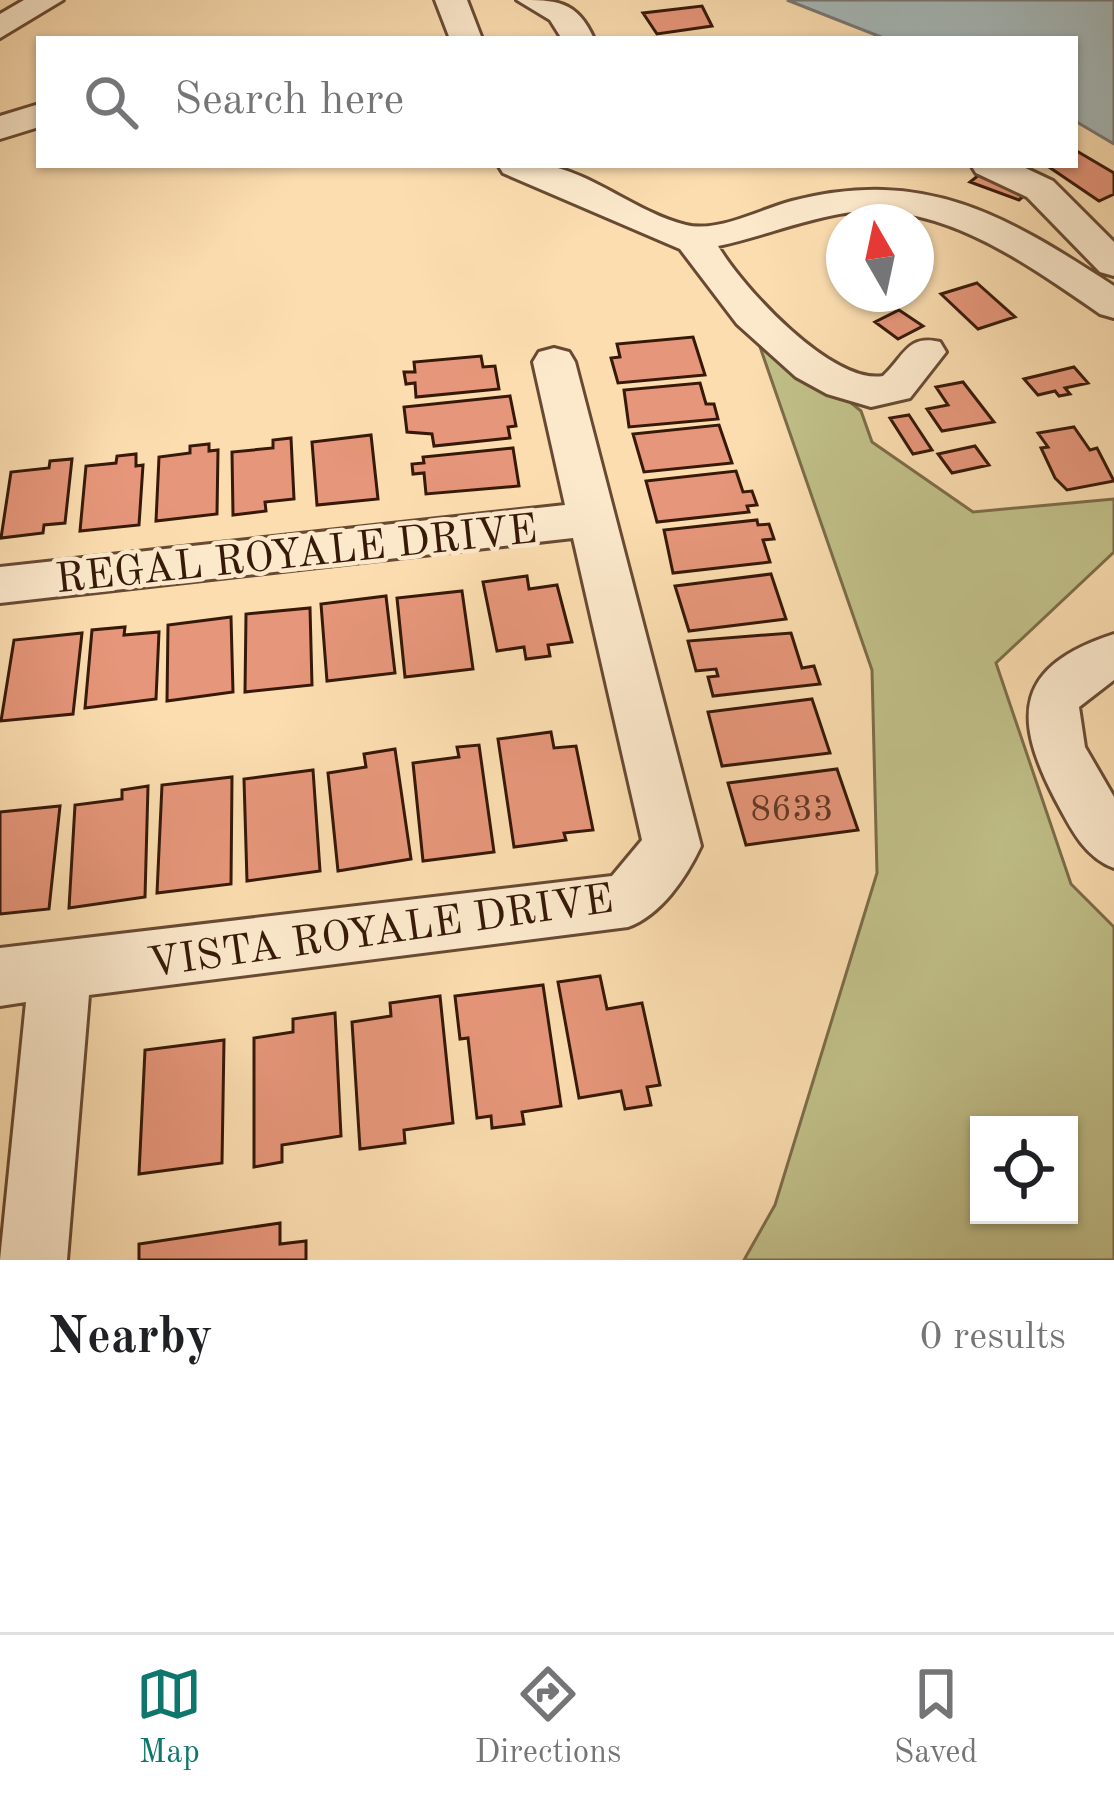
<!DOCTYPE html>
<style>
:root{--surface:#fff;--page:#f2f2f2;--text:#202124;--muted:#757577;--line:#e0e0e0;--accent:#0f766e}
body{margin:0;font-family:"Old Standard TT",serif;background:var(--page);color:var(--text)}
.controls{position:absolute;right:36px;bottom:36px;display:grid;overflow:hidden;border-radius:0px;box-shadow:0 3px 9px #0004}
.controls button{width:108px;height:108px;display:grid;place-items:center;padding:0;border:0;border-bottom:3px solid var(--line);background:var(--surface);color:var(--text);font:60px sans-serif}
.compass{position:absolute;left:826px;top:204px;width:108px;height:108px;border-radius:50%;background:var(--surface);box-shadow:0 3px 9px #0004;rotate:351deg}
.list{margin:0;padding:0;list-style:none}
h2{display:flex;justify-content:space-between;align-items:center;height:156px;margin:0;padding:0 48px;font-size:51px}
h2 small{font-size:39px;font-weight:400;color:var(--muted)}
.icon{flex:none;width:66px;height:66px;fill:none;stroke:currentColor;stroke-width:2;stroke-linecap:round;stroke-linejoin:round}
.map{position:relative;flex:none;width:1114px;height:1260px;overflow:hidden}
.search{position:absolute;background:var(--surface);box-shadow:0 3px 9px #0004;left:36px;right:36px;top:36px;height:132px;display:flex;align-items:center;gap:30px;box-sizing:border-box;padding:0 42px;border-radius:0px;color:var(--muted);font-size:45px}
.sheet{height:372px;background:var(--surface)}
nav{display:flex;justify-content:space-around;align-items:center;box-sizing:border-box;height:168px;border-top:3px solid var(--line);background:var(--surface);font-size:33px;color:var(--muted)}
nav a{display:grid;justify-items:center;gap:6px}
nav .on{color:var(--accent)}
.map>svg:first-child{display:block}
.green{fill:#c1c089;stroke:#7c6c49;stroke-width:3;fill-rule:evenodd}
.water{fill:#a5b8b8;stroke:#797872;stroke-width:3}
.building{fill:#e6967a;stroke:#371909;stroke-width:3}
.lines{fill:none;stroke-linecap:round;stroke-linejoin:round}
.minor-casing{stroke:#684a33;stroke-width:6}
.minor{fill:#fce9cc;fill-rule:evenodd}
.labels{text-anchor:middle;stroke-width:9;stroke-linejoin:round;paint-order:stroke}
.number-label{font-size:36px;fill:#633825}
.street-label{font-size:42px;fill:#371909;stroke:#fce9cc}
</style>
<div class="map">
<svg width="1114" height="1260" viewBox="0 0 1114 1260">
<rect width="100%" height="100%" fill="#fbddb0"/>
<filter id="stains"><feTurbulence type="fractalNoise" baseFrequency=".00167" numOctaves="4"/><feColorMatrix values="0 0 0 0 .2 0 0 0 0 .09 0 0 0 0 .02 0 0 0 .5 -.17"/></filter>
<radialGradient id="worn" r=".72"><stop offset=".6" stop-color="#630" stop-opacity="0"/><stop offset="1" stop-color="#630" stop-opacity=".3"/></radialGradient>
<path class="green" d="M759,344L827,383L861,411L872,442L973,512L1114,499V552L996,663L1071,884L1114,927V1260H744L775,1205L877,873L872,670ZM979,1125H1069V1215H979Z"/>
<path class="water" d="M787,0H1114V144L1075,121V39H886Z"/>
<path class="building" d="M702,6L712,26L657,34L643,13Z
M1075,150L1114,173V194L1099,201L1046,165H1034H1075Z
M989,167L1033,188L1019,200L970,182Z
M977,283L1015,317L978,329L941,294Z
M899,310L923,326L898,339L875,322Z
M693,337L705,375L618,383L611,358L620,357L617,344Z
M481,356L483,367L495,366L499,389L416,397L415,383L406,384L404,372H415L414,362Z
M1074,367L1088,383L1065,388L1070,394L1059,396L1055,391L1038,395L1024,379Z
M963,382L994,422L942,431L927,409L948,405L936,387Z
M700,383L706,404H714L718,419L629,427L624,390Z
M510,396L516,426L508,427L510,438L434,446L432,434L407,432L404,407Z
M909,415L932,450L913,454L890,418Z
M719,425L732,463L644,472L633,434Z
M1074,427L1090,450L1097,448L1114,481L1067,490L1055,478L1041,448L1048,447L1038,433Z
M371,435L378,499L317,505L312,442Z
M291,438L294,499L265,502L266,511L233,515L232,452L273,448V440Z
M209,444V451L218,450L217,514L156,521L159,457L190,453V446Z
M975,446L989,465L952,473L938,454Z
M513,448L519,486L426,494L424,473L413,474L412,464L424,463L423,457Z
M136,454V466L143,465L139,525L80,531L86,466L116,463L117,456Z
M72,459L65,523L44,525L43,533L1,538L11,472L49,468L50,461Z
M736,471L743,492L752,491L757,505L747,506L749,512L657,522L646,481Z
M757,520L758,525L769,524L774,539L763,540L770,562L673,573L664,530Z
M771,574L786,619L689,631L675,586Z
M527,576L529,589L557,585L572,642L548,645L550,656L526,659L524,647L497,651L483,582Z
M462,591L473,669L405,677L397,598Z
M386,596L395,673L327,681L321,604Z
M310,608L312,685L245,692L246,614Z
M231,617L233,692L167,701L168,625Z
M125,627L124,635L159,632L156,699L85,708L92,630Z
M82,633L73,714L1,721L14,640Z
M791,633L802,668L814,666L820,684L713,696L708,677L718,676L716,669L696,671L688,641Z
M812,699L830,753L722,766L708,712Z
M551,732L554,748L576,746L593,830L564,833L566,840L514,847L498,739Z
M479,745L494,852L423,861L413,763L459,757L457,747Z
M395,749L411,859L338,871L328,773L366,767L364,754Z
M837,769L858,830L746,845L728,783Z
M313,770L320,871L247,881L244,779Z
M232,777L231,884L157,893L162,785Z
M148,786L145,897L69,908L75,805L122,799V790Z
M60,806L49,909L0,914V812Z
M600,976L607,1009L642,1003L660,1085L647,1087L651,1105L625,1109L621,1091L579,1098L558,982Z
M543,985L561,1106L522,1112L524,1124L492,1128L491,1116L477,1118L468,1038L460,1039L455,996Z
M440,996L453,1123L404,1130L405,1143L360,1149L352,1022L391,1016L390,1003Z
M335,1013L341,1136L282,1145V1162L254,1167V1038L293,1032V1019Z
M224,1040L222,1163L139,1174L145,1050Z
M280,1223V1244L306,1241V1260H139V1244Z"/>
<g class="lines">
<g class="minor-casing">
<path id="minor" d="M24,0H63L0,38V14Z
M435,0H467L482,39H450Z
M517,0C556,0 577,0 594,39H562L550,20Z
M39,104V127L0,139V116Z
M498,165C512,165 529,163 543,165C590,171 639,214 686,225C718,233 761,209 792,201C925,167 1005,215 1114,286V318L1100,314C1026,263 939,199 845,213C801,220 761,237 718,246C742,287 832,385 883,376C904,357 907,334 940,342L946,352L910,398L871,407L827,394L796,377L737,324L680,249L503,173Z
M971,165H1019L1053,181L1114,242V276L1100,272L1027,197L976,173Z
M554,348L569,352L575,362L701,846C686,878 661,915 628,927L89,995L67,1260H0L26,1002L0,1006V948L612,876L642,840L573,538L0,603V567L565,505L533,362L539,352Z
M1114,634V680L1079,707L1085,747L1114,797V868C1084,857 1070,827 1055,799C1012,716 1015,666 1114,634Z"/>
</g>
<use href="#minor" class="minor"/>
</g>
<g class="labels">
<g class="number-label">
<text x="792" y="820">8633</text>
</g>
<g class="street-label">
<text transform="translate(296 552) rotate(-6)" y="15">REGAL ROYALE DRIVE</text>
<text transform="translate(380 929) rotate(-8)" y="15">VISTA ROYALE DRIVE</text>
</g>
</g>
<rect width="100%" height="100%" filter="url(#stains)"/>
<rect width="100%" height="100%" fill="url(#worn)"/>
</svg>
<div class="controls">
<button><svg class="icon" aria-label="locate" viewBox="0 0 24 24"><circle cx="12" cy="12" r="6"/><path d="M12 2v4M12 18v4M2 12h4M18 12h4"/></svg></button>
</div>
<svg class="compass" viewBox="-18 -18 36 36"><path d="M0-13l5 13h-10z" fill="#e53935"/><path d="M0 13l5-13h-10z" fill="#757577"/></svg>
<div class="search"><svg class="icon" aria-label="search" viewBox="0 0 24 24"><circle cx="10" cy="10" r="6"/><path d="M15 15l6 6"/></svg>Search here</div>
</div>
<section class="sheet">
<h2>Nearby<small>0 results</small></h2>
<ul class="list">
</ul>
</section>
<nav>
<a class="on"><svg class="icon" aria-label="map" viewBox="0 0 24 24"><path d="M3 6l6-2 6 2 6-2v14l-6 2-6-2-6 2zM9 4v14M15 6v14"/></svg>Map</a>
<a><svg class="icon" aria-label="directions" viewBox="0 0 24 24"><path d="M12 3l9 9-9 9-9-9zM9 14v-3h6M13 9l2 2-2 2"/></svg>Directions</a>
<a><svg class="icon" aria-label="saved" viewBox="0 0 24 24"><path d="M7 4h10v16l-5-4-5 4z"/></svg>Saved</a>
</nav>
